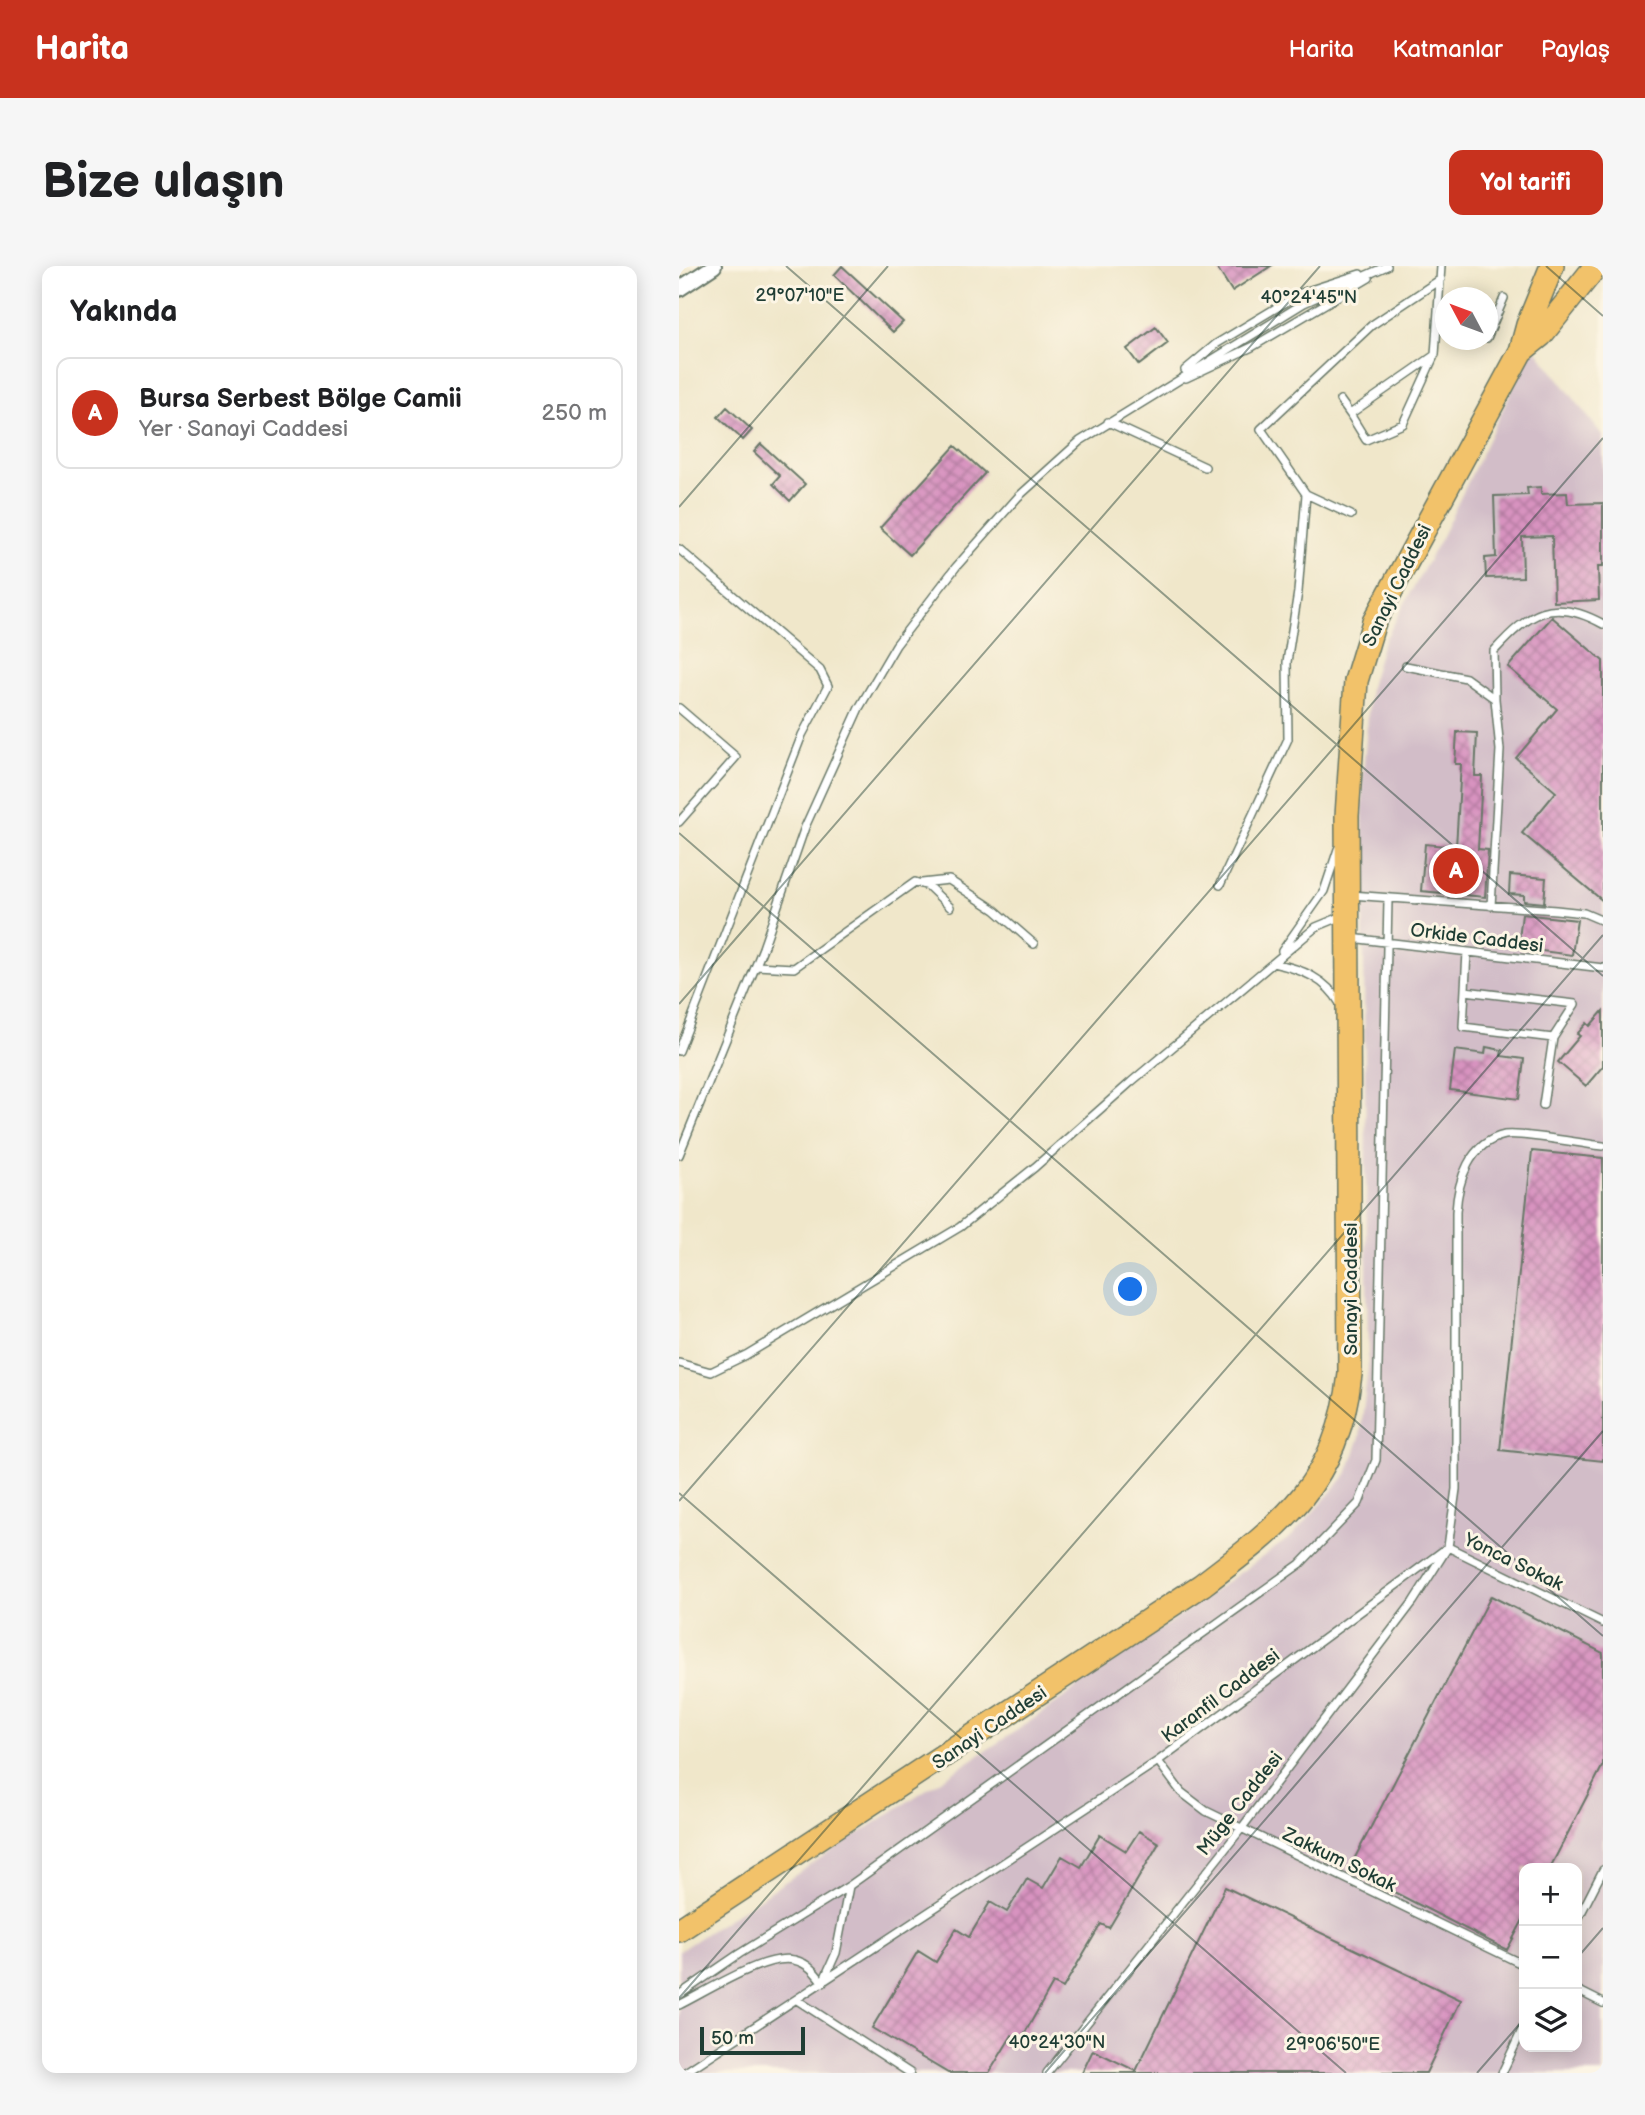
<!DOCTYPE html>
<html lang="tr">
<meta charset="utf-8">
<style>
:root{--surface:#fff;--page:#f6f6f6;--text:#202124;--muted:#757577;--line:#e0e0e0;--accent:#c8321e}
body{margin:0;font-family:"Balsamiq Sans",sans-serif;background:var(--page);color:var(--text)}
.controls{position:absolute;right:21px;bottom:21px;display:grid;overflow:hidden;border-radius:14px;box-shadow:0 4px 18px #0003}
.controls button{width:63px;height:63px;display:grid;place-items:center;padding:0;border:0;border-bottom:2px solid var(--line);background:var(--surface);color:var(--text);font:35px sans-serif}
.compass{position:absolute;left:756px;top:21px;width:63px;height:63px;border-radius:50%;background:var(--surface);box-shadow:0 4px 18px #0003;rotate:311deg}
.scale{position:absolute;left:21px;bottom:18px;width:105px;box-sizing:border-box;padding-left:7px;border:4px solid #1f3d34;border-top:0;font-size:19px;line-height:24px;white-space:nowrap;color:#1f3d34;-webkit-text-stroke:5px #fcf5e5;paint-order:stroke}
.you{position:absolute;left:452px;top:1024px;width:24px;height:24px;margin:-18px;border:5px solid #fff;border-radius:50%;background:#1a73e8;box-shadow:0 0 0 10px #1a73e833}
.badge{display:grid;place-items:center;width:46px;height:46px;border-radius:50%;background:var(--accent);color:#fff;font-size:23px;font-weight:700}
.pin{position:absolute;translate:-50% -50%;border:4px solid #fff;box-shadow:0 2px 7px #0006}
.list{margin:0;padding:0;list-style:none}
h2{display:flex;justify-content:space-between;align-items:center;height:91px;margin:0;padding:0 28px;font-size:30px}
h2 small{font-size:23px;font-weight:400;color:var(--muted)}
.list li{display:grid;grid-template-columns:46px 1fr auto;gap:21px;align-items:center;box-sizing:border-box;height:112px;margin:0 14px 14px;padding:0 14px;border:2px solid var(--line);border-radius:14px}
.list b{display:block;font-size:26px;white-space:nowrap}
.list p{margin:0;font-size:23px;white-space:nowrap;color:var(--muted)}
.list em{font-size:23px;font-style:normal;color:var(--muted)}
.icon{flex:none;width:38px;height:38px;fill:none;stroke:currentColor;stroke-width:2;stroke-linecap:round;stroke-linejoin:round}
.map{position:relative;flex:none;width:924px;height:1807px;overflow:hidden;border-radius:14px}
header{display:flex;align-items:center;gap:42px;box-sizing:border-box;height:98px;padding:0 35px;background:var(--accent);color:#fff}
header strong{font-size:33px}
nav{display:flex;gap:38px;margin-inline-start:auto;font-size:24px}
.intro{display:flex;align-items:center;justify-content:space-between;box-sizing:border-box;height:168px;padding:0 42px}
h1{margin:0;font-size:49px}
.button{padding:18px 32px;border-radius:14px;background:var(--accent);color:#fff;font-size:24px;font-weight:700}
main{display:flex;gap:42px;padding:0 42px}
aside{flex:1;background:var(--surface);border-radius:14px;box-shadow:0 4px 18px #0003}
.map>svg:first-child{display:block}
.industrial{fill:#d2bdc8;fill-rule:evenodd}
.building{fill:url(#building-cross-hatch)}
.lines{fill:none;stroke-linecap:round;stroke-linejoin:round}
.lane-casing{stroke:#687868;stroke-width:10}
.street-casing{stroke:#687868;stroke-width:18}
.primary-casing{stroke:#687868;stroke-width:26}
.lane{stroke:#fff;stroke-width:7}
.street{stroke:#fff;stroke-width:14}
.primary{stroke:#f2c26a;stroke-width:23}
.ticks{fill:none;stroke:#1f3d34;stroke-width:2;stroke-opacity:0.45}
.labels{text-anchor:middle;stroke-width:6;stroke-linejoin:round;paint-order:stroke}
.street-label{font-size:19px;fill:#1f3d34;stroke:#fcf5e5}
.ticks-label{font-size:18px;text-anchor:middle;fill:#1f3d34;stroke:#fcf5e5;stroke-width:6;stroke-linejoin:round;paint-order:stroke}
</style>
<header>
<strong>Harita</strong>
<nav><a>Harita</a><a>Katmanlar</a><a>Paylaş</a></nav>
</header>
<div class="intro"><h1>Bize ulaşın</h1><a class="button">Yol tarifi</a></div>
<main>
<aside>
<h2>Yakında<small></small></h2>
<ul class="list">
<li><span class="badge">A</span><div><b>Bursa Serbest Bölge Camii</b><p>Yer · Sanayi Caddesi</p></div><em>250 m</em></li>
</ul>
</aside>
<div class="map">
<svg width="924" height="1807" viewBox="0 0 924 1807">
<defs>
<pattern id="building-cross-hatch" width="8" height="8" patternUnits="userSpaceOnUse" patternTransform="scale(1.75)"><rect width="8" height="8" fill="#d893c0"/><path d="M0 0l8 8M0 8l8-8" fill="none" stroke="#af799d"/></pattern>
</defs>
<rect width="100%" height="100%" fill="#fcf5e5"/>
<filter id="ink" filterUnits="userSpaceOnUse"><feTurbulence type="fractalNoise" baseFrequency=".0143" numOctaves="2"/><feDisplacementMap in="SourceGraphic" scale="14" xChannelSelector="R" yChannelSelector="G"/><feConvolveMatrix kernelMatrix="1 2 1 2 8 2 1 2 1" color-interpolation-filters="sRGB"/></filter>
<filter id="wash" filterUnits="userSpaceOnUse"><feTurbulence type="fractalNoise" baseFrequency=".00686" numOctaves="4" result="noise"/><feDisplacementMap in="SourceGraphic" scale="28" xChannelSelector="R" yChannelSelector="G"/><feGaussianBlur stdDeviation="1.57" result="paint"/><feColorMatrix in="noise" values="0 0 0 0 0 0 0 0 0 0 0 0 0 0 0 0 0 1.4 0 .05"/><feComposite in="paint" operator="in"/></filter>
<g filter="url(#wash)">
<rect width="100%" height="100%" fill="#f0e7ca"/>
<path class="industrial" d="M854,80L924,170V1807H0V1685L343,1461L613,1270L668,1208L681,1171L689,1102L684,606V510L691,421L703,379L764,268ZM845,1602H898V1781H845Z"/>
<g id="blocks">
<path class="building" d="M163,0L224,56L214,66L155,9Z
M537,0H592L553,25Z
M477,61L489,77L460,99L448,83Z
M48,141L73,164L64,174L39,151Z
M82,178L126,218L111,235L94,218L101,210L75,186Z
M276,180L306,207L231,289L201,262Z
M862,221V228L888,227L889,238L924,237V300H919L920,334L875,336L873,270L843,271L844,311L807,312L806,292L817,291L815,230L849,229L848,222Z
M873,351L924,395V635L843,567L877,526L837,492L878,443L829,401Z
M778,466L798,467L796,510H803L799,583L809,584L806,631L742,625L746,578L777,581L782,498H776Z
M831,609L867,612L865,637L845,635V629L830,628Z
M843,648L898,654L893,689L839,682Z
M924,745V800L907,820L879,796L901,770L898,768L908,757L911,760Z
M807,781L823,784L822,790L845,793L840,833L771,824L776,784L806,788Z
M853,885L924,892V1195L821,1184Z
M812,1330L924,1387V1499L871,1602H845V1652L828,1684L670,1603Z
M460,1565L480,1577L430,1662L422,1658L384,1722L374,1717L342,1774L333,1769L310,1807H269L193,1762L239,1685L257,1696L277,1663L290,1671L311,1636L328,1646L348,1613L364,1622L383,1590L402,1601L421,1569L447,1585Z
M546,1621L782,1734L747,1807H403L414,1784L457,1805Z"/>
</g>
</g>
<g filter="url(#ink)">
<use href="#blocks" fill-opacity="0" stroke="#687868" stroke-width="2"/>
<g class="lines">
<g class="lane-casing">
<path id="lane" d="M808,72L825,32
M506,104L537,78L622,27L681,8
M507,112L573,81L690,12
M661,134L671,148L756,89L762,0
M671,148L687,174L724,158L755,90
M429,156L526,201
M672,249L627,228L582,163L693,59L762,13
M0,283L141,404L149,420L123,469L0,785
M727,400L787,412L816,433L821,484L812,640
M816,433L815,385C850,347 873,330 924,358
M0,442L57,491L0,556
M243,617L270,614L316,644L355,678
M541,619L609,473L608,396L619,326L627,228
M672,629L877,644L905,647L924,655
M672,672L924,702
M603,685L645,625L659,583
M788,686L784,761L874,772
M594,697C622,703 647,712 662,739
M77,700L115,702L236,616L249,620L271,641
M786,725L896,738L874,772L864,839
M0,889L84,682L126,561L180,442L217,379L277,301L339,231L401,175L625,37L708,0
M0,1097L32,1106L67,1089L281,961L356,901L452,816L637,661L666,649
M479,1495L502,1526L527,1545L845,1699
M898,1655L924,1604
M144,1716L157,1687L170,1620
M898,1724L924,1737
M0,1729L60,1688L170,1620L621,1298L680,1237L697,1194L709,634
M118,1734L231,1807
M0,1739C27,1726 87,1687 115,1694C129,1697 136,1706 144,1717
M5,1807L479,1495L769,1281L777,1223V946C779,914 790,877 826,869C842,866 904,878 924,880
M368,1807L562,1563L734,1336L769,1281L924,1357
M823,1807L845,1760"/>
</g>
<g class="street-casing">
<path id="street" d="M0,23L35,0"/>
</g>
<g class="primary-casing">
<path id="primary" d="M842,85L862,69L917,0
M0,1664L523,1319C605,1257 659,1216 671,1108L668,550L677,415L695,356L842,85L849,59L873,0"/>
</g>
<use href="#lane" class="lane"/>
<use href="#street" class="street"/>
<use href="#primary" class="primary"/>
</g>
</g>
<path class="ticks" d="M107,0L924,710M867,0L924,50M0,241L209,0M0,567L924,1370M0,738L641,0M0,1227L667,1807M0,1235L924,172M898,1692L924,1662M0,1732L924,669M366,1807L924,1165M798,1807L845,1753"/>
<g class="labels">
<g class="street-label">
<text transform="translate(717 319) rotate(-64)" y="7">Sanayi Caddesi</text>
<text transform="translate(798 671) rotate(7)" y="7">Orkide Caddesi</text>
<text transform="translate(671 1023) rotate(-90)" y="7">Sanayi Caddesi</text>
<text transform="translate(835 1295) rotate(26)" y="7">Yonca Sokak</text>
<text transform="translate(541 1429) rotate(-37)" y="7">Karanfil Caddesi</text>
<text transform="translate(310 1461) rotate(-34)" y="7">Sanayi Caddesi</text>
<text transform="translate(560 1537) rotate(-52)" y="7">Müge Caddesi</text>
<text transform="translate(661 1593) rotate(26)" y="7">Zakkum Sokak</text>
</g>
</g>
<g class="ticks-label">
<text x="121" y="35">29°07'10"E</text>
<text x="630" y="37">40°24'45"N</text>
<text x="378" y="1782">40°24'30"N</text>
<text x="654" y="1784">29°06'50"E</text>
</g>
</svg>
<div class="controls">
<button>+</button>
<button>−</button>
<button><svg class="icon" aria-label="layers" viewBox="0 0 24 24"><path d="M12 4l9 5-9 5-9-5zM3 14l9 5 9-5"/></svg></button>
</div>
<svg class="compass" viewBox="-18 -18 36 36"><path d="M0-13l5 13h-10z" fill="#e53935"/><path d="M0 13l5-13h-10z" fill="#757577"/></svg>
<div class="scale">50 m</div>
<div class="you"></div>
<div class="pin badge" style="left:777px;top:605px">A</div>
</div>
</main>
